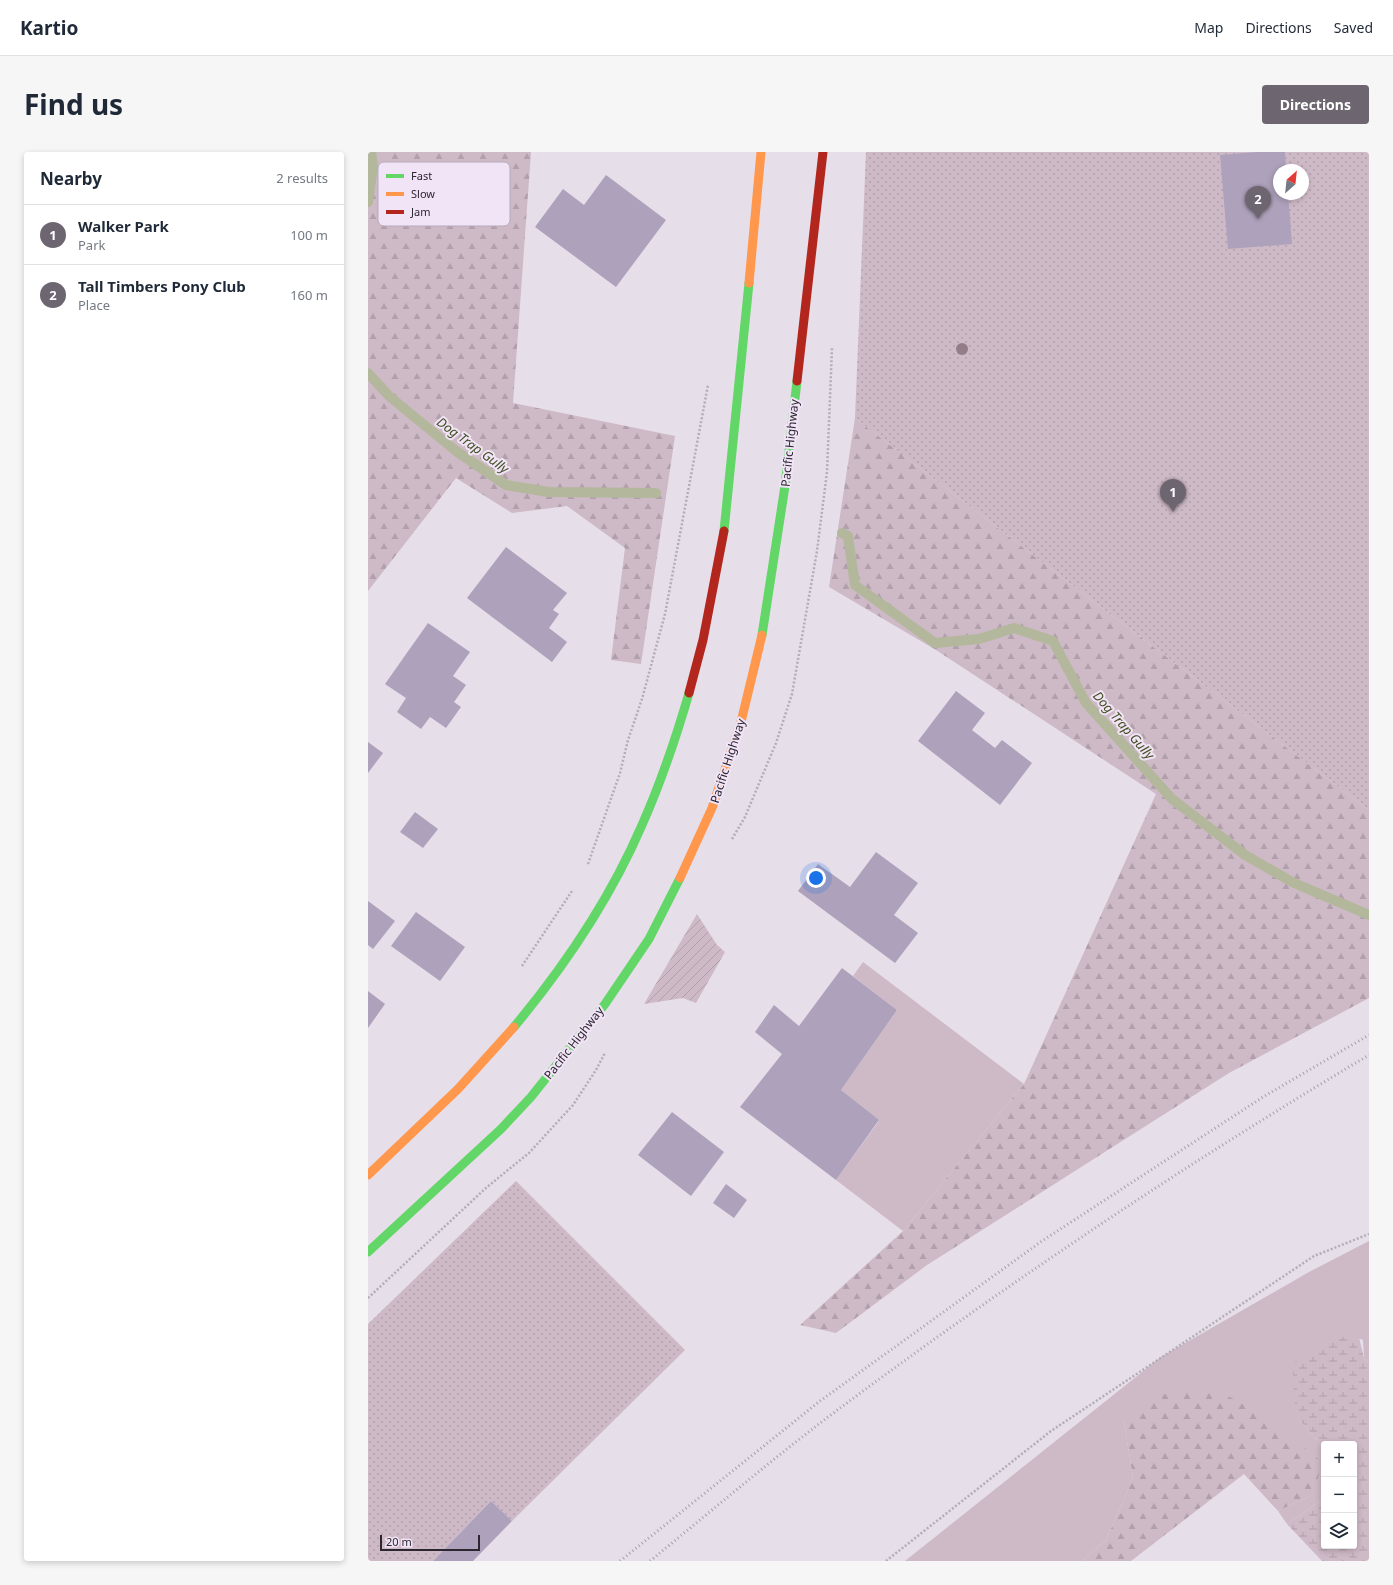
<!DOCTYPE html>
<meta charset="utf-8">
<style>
:root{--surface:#fff;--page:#f6f6f7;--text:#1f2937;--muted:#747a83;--line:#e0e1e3;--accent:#6d6671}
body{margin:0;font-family:"Noto Sans",sans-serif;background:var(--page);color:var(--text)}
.controls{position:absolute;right:12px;bottom:12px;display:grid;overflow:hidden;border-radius:4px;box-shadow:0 2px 6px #0003}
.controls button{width:36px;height:36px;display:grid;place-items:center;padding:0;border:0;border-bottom:1px solid var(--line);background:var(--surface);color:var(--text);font:20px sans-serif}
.compass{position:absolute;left:905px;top:12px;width:36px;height:36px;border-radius:50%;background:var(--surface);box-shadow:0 2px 6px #0003;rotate:27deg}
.scale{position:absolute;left:12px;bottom:10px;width:100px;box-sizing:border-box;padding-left:4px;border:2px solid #2c2631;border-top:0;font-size:11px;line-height:14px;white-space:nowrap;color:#2c2631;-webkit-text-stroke:3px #f1e4f6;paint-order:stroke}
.you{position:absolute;left:448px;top:726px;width:14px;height:14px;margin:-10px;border:3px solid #fff;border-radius:50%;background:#1a73e8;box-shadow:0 0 0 6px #1a73e833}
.badge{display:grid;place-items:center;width:26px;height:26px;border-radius:50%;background:var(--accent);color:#fff;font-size:13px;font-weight:700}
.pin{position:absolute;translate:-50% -33px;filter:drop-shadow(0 1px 2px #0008)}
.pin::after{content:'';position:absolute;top:21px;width:14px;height:12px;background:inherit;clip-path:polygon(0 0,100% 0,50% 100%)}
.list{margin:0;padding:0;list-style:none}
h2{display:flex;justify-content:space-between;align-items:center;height:52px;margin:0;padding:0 16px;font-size:17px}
h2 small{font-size:13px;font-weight:400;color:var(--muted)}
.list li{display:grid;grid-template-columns:26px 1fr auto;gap:12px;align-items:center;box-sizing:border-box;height:60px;padding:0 16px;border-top:1px solid var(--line)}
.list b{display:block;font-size:15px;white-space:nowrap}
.list p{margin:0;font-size:13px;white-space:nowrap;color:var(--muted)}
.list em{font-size:13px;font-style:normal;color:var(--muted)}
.icon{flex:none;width:22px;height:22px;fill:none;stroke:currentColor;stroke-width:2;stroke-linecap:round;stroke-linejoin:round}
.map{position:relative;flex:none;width:1001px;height:1409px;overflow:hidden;border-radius:4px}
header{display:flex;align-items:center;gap:24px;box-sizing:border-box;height:56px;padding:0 20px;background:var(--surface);border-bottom:1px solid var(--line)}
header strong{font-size:19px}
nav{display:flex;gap:22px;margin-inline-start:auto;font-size:14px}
.intro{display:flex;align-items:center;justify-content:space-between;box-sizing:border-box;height:96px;padding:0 24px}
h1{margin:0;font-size:28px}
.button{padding:10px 18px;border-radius:4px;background:var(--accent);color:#fff;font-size:14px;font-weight:700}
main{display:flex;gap:24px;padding:0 24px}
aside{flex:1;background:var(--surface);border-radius:4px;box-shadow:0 2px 6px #0003}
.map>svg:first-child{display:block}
.grass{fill:#ceb9c6}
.forest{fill:url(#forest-firs)}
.wetland{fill:url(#wetland-marsh)}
.park{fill:url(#park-dots);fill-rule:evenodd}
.garden{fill:url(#garden-furrows)}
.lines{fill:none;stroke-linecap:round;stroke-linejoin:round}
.stream{stroke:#b3b89c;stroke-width:10}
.building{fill:#aea1bb}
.path{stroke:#b3adb7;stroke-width:2.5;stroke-dasharray:2 2;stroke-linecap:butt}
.fast{stroke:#63d668;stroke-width:9}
.slow{stroke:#ff974d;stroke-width:9}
.jam{stroke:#b3261e;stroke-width:9}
.rail{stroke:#a6a1a9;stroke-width:3;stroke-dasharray:1 3;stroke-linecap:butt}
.tree{fill:#927d89}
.labels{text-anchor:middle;stroke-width:4;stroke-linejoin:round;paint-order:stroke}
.street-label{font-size:12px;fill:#2c2631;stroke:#f1e4f6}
.water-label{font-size:13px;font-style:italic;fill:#424e20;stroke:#f1e4f6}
.key{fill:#f1e4f6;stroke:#b6abbb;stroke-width:1}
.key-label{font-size:11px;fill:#2c2631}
</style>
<header>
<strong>Kartio</strong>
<nav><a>Map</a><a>Directions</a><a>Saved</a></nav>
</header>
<div class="intro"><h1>Find us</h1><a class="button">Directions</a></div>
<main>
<aside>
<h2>Nearby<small>2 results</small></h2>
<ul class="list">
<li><span class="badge">1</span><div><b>Walker Park</b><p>Park</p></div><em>100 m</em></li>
<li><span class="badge">2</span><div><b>Tall Timbers Pony Club</b><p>Place</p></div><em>160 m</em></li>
</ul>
</aside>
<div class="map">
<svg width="1001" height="1409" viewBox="0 0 1001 1409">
<defs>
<pattern id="forest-firs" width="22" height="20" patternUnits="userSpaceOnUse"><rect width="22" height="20" fill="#ceb9c6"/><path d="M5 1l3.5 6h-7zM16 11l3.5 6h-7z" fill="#b19fab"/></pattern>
<pattern id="wetland-marsh" width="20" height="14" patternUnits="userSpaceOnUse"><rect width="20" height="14" fill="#ceb9c6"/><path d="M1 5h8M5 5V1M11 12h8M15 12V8" fill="none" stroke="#b19fab"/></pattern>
<pattern id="park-dots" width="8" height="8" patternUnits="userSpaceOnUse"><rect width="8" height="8" fill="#ceb9c6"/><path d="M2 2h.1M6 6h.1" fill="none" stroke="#b19fab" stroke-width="1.8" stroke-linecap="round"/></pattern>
<pattern id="garden-furrows" width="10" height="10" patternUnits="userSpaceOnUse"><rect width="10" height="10" fill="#ceb9c6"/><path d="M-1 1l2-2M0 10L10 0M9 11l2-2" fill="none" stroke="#b19fab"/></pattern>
</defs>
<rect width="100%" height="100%" fill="#e6dee9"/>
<path class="grass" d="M495,810L656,932L535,1079L468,1028L511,969L473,938L529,858L485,824Z
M1001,1089V1211L996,1206L995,1188L981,1183L928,1264L956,1296V1347L919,1372L910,1359L944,1343L756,1269L765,1326L738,1388L714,1409H537L793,1205L941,1120Z"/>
<path class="forest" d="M0,0H163L145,251L307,284L273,512L243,508L257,396L199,354L144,361L88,326L0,439Z
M487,266L730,453L1001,658V846L861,921L559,1113L468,1181L432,1173L535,1079L656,932L788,642L568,498L461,435Z
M851,1239L891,1261L925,1286L955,1311L944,1343L910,1359L876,1322L763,1409H714L738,1388L765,1326L756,1269L796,1242Z"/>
<path class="wetland" d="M981,1182L991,1186L996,1206L1001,1211V1409H954L919,1372L956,1347V1394H986V1292H956V1296L928,1264L924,1211Z"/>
<path class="park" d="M498,0H1001V658L730,453L487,266ZM911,18H935V42H911Z
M148,1029L317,1198L144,1369L123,1349L65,1409H0V1172Z"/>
<path class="garden" d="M329,762L349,793L357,800L328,851L315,846L276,852Z"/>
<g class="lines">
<path class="stream" d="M0,50L5,14L3,0
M0,221L21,244L88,299L138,333L181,340L288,341
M474,381L480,384L487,433L567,491L611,487L646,476L685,489L718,551L804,647L877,703L926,731L1001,763"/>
</g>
<path class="building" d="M890,0H917L918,18H911V42H920L924,92L860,97L852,3Z
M238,23L298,68L248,135L167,75L195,37L216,53Z
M138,395L199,441L185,458L191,462L181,476L199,490L184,510L99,446Z
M60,471L102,500L85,524L98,533L86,550L93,555L78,576L62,565L53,577L29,560L38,546L17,532Z
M588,539L617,561L604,578L627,596L634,588L664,611L632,653L550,589Z
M0,590L15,601L0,621Z
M47,660L70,677L55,696L32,680Z
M508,700L550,731L526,763L550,781L527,811L430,739L450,712L482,735Z
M0,749L27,769L5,797L0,793Z
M48,760L97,795L72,829L23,794Z
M474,816L529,858L473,938L511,968L468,1028L372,955L414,902L387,880L406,853L431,874Z
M0,839L17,852L0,876Z
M304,960L356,1000L323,1044L270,1003Z
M358,1032L379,1048L366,1066L345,1051Z
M123,1349L144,1369L105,1409H65Z"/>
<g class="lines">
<path class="path" d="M364,687L377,665L408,591L424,542L449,399L459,320L464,196
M220,712L252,621L260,588L274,547L297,462L340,233
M154,814L204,739
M0,1146L119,1035L161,1001L205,953L228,918L237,901
M518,1409L683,1279L946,1104L1001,1082"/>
<path class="fast" d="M356,379L381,131
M394,483L417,334L429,229
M146,875C196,815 243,745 274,673C293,630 308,586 321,541
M0,1100L133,977L163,945L237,852L281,787L312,726"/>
<path class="slow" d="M381,131L393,0
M312,726L344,656L373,570L394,483
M0,1023L90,937L146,875"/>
<path class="jam" d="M429,229L455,0
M321,541L335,488L356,379"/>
<path class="rail" d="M252,1409L452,1249L674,1089L895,945L1001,883
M282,1409C342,1360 402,1309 464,1262C637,1133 816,1013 1001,903"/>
</g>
<circle class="tree" cx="594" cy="197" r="6"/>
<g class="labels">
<g class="street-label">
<text transform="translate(422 291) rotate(-84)" y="4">Pacific Highway</text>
<text transform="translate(360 609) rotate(-72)" y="4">Pacific Highway</text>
<text transform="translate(206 891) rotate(-52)" y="4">Pacific Highway</text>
</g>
<g class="water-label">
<text transform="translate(105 293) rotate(36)" y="5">Dog Trap Gully</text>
<text transform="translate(756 573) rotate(49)" y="5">Dog Trap Gully</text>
</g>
</g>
<rect x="10" y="10" width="132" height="64" rx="6" class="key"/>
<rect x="18" y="22" width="18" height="4" fill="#63d668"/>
<rect x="18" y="40" width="18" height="4" fill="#ff974d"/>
<rect x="18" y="58" width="18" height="4" fill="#b3261e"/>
<g class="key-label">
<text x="43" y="28">Fast</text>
<text x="43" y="46">Slow</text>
<text x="43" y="64">Jam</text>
</g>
</svg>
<div class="controls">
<button>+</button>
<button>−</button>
<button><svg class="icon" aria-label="layers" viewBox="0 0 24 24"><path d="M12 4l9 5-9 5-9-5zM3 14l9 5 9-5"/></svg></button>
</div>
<svg class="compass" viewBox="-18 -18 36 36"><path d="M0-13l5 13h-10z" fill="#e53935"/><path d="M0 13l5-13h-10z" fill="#747a83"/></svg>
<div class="scale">20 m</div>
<div class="you"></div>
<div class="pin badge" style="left:805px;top:360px">1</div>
<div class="pin badge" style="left:890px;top:67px">2</div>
</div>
</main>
